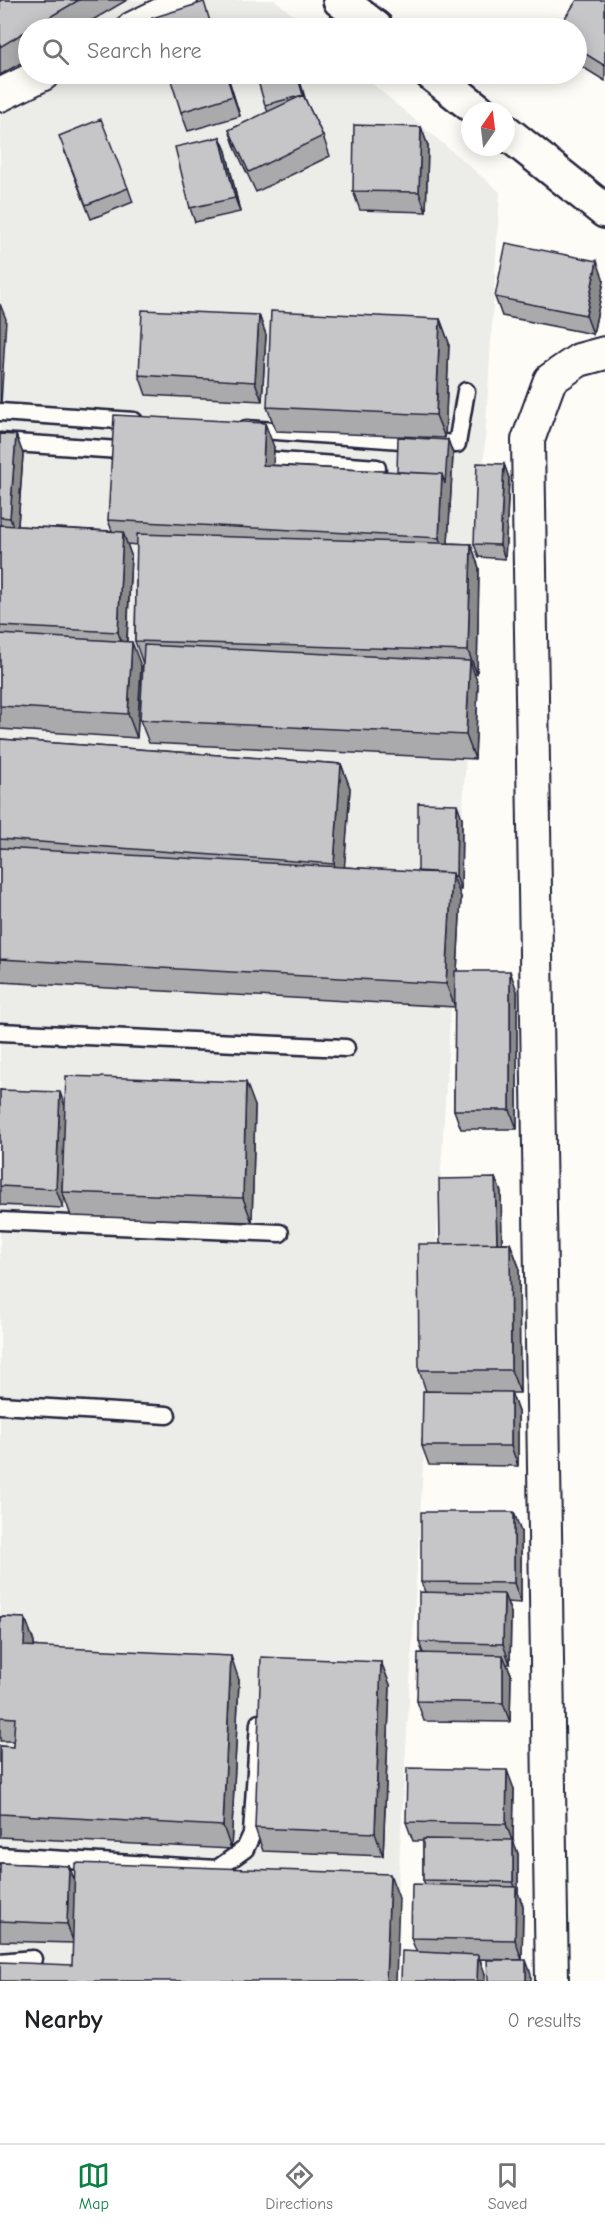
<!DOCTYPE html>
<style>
:root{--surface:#fff;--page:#f6f6f6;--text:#202124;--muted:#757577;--line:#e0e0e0;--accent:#0b8043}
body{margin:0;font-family:"Comic Neue",sans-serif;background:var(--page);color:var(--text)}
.compass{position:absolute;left:461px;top:102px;width:54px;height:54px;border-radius:50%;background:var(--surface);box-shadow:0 3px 15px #0003;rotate:14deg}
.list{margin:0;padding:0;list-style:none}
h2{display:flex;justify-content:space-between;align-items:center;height:78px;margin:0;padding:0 24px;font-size:26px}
h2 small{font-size:20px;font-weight:400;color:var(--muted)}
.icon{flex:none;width:33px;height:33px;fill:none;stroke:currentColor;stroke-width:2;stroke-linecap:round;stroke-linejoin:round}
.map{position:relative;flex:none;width:605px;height:1981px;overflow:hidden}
.search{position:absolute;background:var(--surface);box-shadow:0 3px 15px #0003;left:18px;right:18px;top:18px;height:66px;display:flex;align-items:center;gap:15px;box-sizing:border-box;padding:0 21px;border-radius:33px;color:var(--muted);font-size:22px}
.sheet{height:162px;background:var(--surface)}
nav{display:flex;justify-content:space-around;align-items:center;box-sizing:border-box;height:84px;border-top:2px solid var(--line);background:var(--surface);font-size:16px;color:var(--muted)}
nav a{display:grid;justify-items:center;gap:3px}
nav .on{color:var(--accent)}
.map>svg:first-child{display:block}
.built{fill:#ecece9}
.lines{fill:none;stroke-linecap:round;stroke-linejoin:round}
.lane-casing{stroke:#22223b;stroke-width:21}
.street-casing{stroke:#22223b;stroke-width:36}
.secondary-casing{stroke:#22223b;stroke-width:38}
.lane{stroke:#fdfcf7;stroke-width:16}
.street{stroke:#fdfcf7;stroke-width:32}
.secondary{stroke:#fdfcf7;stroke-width:33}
.wall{fill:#aaaaac;stroke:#22223b;stroke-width:1.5}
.shaded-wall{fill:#8b8b8c;stroke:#22223b;stroke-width:1.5}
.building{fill:#c6c6c8;stroke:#22223b;stroke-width:1.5}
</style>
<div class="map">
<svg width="605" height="1981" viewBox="0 0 605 1981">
<rect width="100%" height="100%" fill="#fdfcf7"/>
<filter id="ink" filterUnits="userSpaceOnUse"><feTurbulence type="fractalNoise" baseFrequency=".0167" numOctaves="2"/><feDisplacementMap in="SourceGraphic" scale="12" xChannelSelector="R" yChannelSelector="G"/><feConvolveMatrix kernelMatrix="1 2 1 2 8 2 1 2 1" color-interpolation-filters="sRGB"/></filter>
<g filter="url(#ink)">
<path class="built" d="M0,0H275L308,28H28V74H361L500,192L392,1981H0Z"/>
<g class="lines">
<g class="lane-casing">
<path id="lane" d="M0,412L134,421
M246,429L457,444L466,391
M0,442L134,451
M252,459L377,468
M0,1032L346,1048
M0,1221L280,1233
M0,1405L167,1415
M0,1856L217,1869L245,1849L252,1834L259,1723
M0,1962L33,1959"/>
</g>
<g class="street-casing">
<path id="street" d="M133,28L164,13L181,0
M0,95L43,74
M552,1981L528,440L550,380L579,360L605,353"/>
</g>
<g class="secondary-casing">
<path id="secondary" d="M340,0L376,28
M432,74L479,111
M506,132L605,211"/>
</g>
<use href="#lane" class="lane"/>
<use href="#street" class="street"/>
<use href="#secondary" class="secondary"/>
</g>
<path class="wall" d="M0,0H127L79,28H28V59L0,75Z
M605,0V81L576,63V28Z
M227,74L240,116L188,131L181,112Z
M298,74L304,97L323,136L330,156L256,192L236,150L229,130L268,112L265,105Z
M421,127L428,146L426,212L360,210L353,191Z
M220,137L226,151L240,212L195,222L190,208Z
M64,150L128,188L133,202L91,219Z
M604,281L593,334L502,316L495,297Z
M259,315L266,335L262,401L146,395L139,375Z
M440,319L449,343L445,438L276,431L267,407Z
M0,434L16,435L23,454L18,526L112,531L108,520L274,447L273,465L397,472L448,440L453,454L448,543L471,544L479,568L477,674H474L478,684L475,759L149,743L140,720L143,664L135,641L137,545L127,544L131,555L127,642L141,666L137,738L0,729Z
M504,464L509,478L505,559L479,557L474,544Z
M0,739L341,764L350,788L344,867L418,872L462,818L461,890H458L461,897L457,971L517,991V1129H461L454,1110L455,1007L0,982Z
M0,1090L65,1105L255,1106L252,1222L71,1216L64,1196L63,1208L0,1205Z
M495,1178L501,1192L502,1243H510L519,1267L520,1393H511L518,1412V1466L429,1465L422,1446L426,1391L419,1370L440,1244Z
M521,1532V1603L507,1602L511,1613L510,1664H507L511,1674L510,1722L424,1721L417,1701L423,1653L419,1642L425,1592L421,1582Z
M0,1617L25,1618L34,1642V1646L239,1680L231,1849L0,1837V1746L13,1747L14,1741H0Z
M381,1662L390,1685L383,1856L263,1851L255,1828Z
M514,1789L513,1840L518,1854V1893L523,1906L522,1960L480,1959L485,1974L416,1951L411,1938L425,1884L423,1880V1841H413L406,1822Z
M0,1863L69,1866L75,1881L399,1898L73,1943L0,1941Z"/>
<path class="shaded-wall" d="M226,74H227L240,116L233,96Z
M297,74H298L308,108L303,95Z
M421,127L428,146L426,212L419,192Z
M220,137L226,151L240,212L235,198Z
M597,261L604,281L593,334L586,315Z
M0,304L6,319L1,404L0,400Z
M259,315L266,335L262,401L255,382Z
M440,319L449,343L445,438L436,415Z
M265,423L274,447L272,488L263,465Z
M16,435L23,454L17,537L10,518Z
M448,440L453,454L447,561L439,538L442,474Z
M504,464L509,478L505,559L500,545Z
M123,532L131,555L126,656L118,632Z
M471,544L479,568L477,674L468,651Z
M132,642L141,666L137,738L128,714Z
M470,661L478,684L475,759L466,735Z
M341,764L350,788L343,887L334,864Z
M457,804L462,818L461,890L456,876Z
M452,873L461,897L455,1007L446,984Z
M510,971L517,991V1129L510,1110Z
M246,1082L255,1106L252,1222L243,1198Z
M60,1092L67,1112L62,1192L64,1196L63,1208L56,1189Z
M495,1178L501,1192L502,1257L497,1243Z
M510,1243L519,1267L520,1393L511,1370Z
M511,1392L518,1412V1466L511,1446Z
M514,1512L521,1532V1603L514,1583Z
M504,1594L511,1613L510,1664L503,1644Z
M25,1618L34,1642L33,1669L24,1646Z
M503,1655L511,1674L510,1722L503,1703Z
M231,1656L239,1680L231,1849L223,1826Z
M381,1662L390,1685L383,1856L375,1833Z
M507,1770L514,1789L513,1843L506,1824Z
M513,1840L518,1854V1893L523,1906L522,1960L515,1940L516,1889L513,1882Z
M69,1866L76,1885L74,1944L67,1924Z
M390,1874L399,1898L396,1981H386Z
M478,1955L485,1974V1981H477Z
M526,1960L531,1974V1981H526Z"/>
<path class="building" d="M0,0H79L31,28H28V30L0,47Z
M577,0H605V66L576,48V28H558Z
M204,2L212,28H155L152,18Z
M169,74H226L233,96L181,112Z
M256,74H297L303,95L265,105Z
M303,95L323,136L249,172L229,130Z
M101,119L128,188L86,205L59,136Z
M354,125L421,127L419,192L353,191Z
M220,137L235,198L190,208L175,147Z
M506,243L597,261L586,315L495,297Z
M142,310L259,315L255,382L139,375Z
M271,311L440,319L436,415L267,407Z
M114,415L265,423L263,465L442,474L439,538L108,520Z
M0,434L16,435L10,518L0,517Z
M398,437L448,440L445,484L442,474L397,472Z
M477,463L504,464L500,545L474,544Z
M0,525L123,532L118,632L0,626Z
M137,534L471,544L468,651L135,641Z
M0,634L132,642L128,714L0,706Z
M144,645L470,661L466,735L140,720Z
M0,739L341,764L334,864L0,839Z
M418,803L457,804L456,876H453L452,873L418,872Z
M0,848L452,873L446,984L0,959Z
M455,971H510V1110H454Z
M66,1076L246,1082L243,1198L62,1192Z
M0,1090L60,1092L56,1189L0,1186Z
M495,1178L497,1243L440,1244L439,1179Z
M510,1243L511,1370H419L418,1244Z
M423,1391L511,1392V1446H422Z
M421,1512H514V1583L421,1582Z
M419,1592L504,1594L503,1644L419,1642Z
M0,1617L25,1618L24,1646L231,1656L223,1826L0,1814V1746L13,1747L15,1718L0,1717Z
M418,1653L503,1655V1703L417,1701Z
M261,1657L381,1662L375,1833L255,1828Z
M407,1768L507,1770L506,1824L406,1822Z
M423,1839L513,1840V1882L423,1880Z
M0,1863L69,1866L67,1924L0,1921Z
M75,1863L390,1874L386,1981H0V1962L72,1965Z
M412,1884L516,1887L515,1940L411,1938Z
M402,1951L478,1955L477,1981H401Z
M487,1960H526V1981H488Z"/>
</g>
</svg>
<svg class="compass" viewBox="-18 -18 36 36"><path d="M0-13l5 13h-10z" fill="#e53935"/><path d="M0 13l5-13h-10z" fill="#757577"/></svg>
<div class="search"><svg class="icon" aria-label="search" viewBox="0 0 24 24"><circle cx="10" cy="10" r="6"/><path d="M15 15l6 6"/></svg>Search here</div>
</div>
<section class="sheet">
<h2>Nearby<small>0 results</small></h2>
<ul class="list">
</ul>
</section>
<nav>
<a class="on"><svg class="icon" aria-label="map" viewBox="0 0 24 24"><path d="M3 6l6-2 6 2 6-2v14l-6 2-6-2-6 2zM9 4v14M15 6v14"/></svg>Map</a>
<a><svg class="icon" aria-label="directions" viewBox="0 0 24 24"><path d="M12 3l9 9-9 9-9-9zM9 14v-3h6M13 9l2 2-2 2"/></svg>Directions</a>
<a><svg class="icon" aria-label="saved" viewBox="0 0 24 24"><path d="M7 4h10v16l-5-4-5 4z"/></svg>Saved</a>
</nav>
